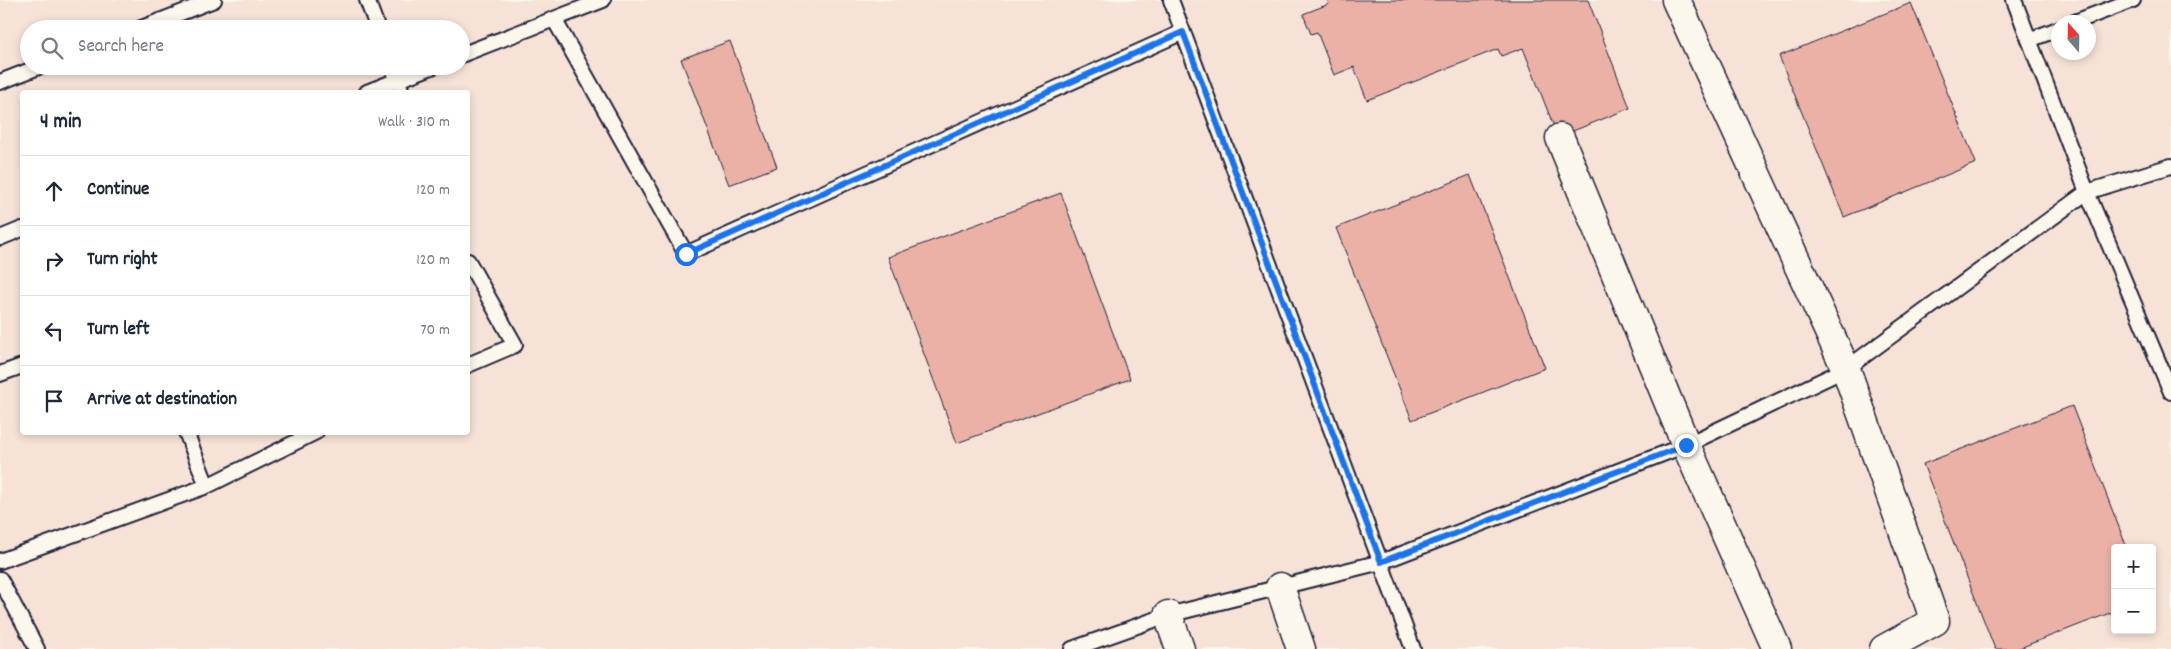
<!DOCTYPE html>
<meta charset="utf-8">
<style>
:root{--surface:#fff;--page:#f6f6f7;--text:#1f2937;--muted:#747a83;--line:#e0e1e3}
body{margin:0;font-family:Dekko,sans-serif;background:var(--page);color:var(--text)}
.controls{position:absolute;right:15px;bottom:15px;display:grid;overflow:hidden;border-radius:5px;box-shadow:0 2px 8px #0003}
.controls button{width:45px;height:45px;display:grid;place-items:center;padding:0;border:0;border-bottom:1px solid var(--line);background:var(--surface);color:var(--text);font:25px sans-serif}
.compass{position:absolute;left:2051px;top:15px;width:45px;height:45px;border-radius:50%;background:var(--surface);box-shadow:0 2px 8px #0003;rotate:340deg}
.stop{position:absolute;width:15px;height:15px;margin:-11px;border:4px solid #1a73e8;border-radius:50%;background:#fff}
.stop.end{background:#1a73e8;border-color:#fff;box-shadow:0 1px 5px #0008}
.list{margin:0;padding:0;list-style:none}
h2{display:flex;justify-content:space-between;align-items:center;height:65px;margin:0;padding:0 20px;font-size:21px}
h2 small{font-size:16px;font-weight:400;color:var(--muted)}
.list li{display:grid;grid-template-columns:32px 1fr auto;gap:15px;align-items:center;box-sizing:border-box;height:70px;padding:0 20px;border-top:1px solid var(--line)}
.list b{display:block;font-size:19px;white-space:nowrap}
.list em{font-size:16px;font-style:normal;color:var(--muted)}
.icon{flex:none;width:28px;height:28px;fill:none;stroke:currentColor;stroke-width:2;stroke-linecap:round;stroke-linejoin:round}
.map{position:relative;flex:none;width:2171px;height:649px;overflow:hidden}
.search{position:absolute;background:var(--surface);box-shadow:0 2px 8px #0003;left:20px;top:20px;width:450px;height:55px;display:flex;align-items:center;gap:12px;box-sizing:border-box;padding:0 18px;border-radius:28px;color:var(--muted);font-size:19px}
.panel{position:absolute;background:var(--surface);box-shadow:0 2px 8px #0003;left:20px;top:90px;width:450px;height:345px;border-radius:5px}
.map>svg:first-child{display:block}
.built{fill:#f6e2d7;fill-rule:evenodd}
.building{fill:#ebb1a7;stroke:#22223b}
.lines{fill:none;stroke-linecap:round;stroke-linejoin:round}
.lane-casing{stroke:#22223b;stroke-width:18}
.street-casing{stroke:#22223b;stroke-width:31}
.lane{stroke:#fbf7ec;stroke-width:14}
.street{stroke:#fbf7ec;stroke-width:28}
.route{stroke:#1a73e8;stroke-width:6}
</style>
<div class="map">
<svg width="2171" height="649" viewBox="0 0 2171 649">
<rect width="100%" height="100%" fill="#fbf7ec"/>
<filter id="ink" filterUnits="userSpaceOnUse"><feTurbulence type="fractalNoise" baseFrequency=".02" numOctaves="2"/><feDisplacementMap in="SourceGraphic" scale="10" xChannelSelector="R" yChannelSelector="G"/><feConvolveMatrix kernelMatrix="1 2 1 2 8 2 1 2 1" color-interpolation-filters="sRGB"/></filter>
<g filter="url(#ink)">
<path class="built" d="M0,0H2171V649H0ZM2058,22H2088V52H2058ZM29,29H461V66H29ZM22,92H468V432H22ZM2115,548H2152V630H2115Z"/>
<path class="building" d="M1327,0H1588L1630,108L1558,137L1523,48L1501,56L1498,49L1367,100L1354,67L1334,75L1317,32L1311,34L1303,14L1329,4Z
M1911,3L1976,163L1844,217L1779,56Z
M730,41L777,167L729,185L681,59Z
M1470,175L1545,368L1412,420L1336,228Z
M1061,193L1130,379L957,443L888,257Z
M2072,406L2127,548H2115V611L2017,649H1995L1923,464Z"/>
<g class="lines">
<g class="lane-casing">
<path id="lane" d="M367,0L378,29
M1171,0L1413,649
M2014,0L2087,192L2171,392
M554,19L686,254L1183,32
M2075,22L2133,0
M139,29L214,0
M2029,40L2058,29
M461,55L603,0
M392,66L402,92
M0,82L41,66
M367,92L434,66
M0,238L22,229
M468,261L515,345L468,365
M0,374L22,366
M186,432L207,486
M0,561L207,486L316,432
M0,579L37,649
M1072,649L1168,615L1381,562L1686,445L1846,369L2087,192L2171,166"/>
</g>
<g class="street-casing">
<path id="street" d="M1676,0L1846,369L1935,621L1884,649
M1560,138L1686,445L1777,649
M1280,587L1301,649
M1168,615L1180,649"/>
</g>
<use href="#lane" class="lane"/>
<use href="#street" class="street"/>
</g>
</g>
<g class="lines" filter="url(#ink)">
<path class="route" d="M686,254L1183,32L1381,562L1686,445"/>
</g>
</svg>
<div class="controls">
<button>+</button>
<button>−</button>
</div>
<svg class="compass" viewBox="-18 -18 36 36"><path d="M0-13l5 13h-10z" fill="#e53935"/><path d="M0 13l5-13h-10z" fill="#747a83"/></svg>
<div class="stop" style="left:686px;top:254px"></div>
<div class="stop end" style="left:1686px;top:445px"></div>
<div class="search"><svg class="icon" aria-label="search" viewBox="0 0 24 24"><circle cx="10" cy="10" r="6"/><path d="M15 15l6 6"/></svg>Search here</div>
<section class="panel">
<h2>4 min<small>Walk · 310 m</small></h2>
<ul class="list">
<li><svg class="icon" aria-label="ahead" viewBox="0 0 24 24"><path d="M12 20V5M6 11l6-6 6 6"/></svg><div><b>Continue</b></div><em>120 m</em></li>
<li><svg class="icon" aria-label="right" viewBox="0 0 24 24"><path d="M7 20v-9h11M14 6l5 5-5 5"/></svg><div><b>Turn right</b></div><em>120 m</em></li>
<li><svg class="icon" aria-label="left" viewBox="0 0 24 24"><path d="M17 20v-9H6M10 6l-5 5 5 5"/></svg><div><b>Turn left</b></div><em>70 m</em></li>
<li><svg class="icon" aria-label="arrive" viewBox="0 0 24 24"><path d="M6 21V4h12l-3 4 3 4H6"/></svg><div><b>Arrive at destination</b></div></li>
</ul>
</section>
</div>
